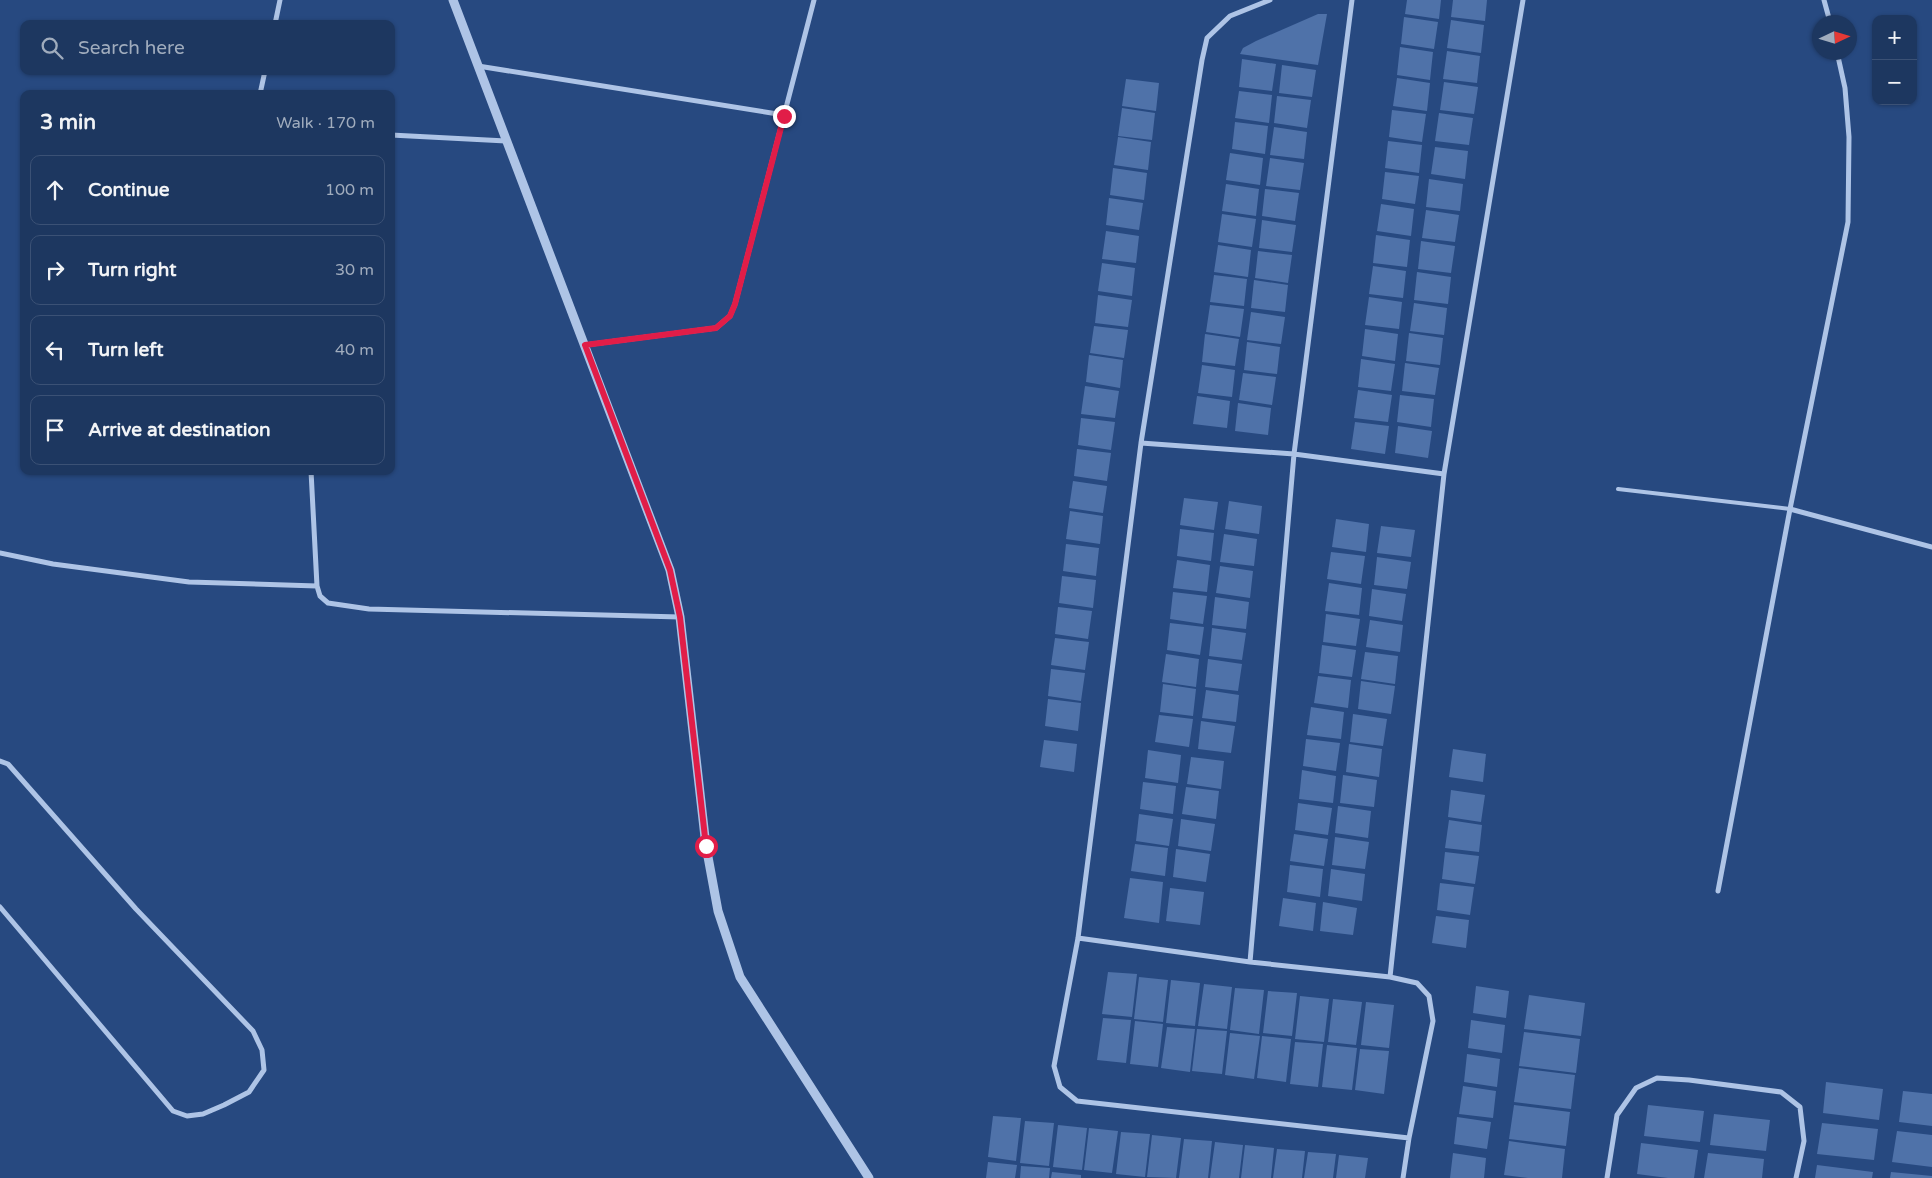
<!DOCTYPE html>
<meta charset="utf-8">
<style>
:root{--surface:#1d3760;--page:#253f66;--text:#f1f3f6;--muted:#a0acbd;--line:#3b5175}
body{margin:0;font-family:"Varela Round",sans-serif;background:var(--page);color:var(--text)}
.controls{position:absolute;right:15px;top:15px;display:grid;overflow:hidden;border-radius:10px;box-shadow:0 1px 4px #0004}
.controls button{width:45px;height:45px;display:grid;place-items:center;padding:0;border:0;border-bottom:1px solid var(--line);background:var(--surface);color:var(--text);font:25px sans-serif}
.compass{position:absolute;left:1812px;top:15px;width:45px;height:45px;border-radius:50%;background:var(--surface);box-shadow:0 1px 4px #0004;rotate:86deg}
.stop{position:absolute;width:15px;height:15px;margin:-11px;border:4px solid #e11d48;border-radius:50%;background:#fff}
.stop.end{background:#e11d48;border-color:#fff;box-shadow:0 1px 5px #0008}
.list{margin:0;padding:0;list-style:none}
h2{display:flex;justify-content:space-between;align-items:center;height:65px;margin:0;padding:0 20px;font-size:21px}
h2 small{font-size:16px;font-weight:400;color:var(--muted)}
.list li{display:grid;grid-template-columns:32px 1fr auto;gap:15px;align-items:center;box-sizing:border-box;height:70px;margin:0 10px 10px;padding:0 10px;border:1px solid var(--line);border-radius:10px}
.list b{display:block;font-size:19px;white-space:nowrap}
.list em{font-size:16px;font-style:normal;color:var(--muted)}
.icon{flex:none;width:28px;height:28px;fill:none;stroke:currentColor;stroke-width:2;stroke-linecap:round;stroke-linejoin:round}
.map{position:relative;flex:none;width:1932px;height:1178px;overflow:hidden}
.search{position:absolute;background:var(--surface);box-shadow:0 1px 4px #0004;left:20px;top:20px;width:375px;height:55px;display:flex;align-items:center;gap:12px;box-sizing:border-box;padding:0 18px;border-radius:10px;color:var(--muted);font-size:19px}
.panel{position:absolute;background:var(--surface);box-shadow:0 1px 4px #0004;left:20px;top:90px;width:375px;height:385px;border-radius:10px}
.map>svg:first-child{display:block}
.building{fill:#4f72a9}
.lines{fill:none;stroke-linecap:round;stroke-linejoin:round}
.service{stroke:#aec4e6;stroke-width:4}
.minor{stroke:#aec4e6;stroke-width:5}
.tertiary{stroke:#aec4e6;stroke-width:9}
.route{stroke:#e11d48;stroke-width:6}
</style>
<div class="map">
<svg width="1932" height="1178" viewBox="0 0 1932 1178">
<rect width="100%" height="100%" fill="#274980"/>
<path class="building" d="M1407,0H1441L1439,19L1405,14Z
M1453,0H1487L1485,21L1451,17Z
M1318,14H1327L1318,65L1240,54L1243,48L1256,41Z
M1404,17L1438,22L1434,49L1401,44Z
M1451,20L1484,25L1481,53L1447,48Z
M1400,47L1433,52L1430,80L1397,75Z
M1447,51L1480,56L1477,83L1443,79Z
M1242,59L1276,64L1272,91L1239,87Z
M1282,65L1316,70L1312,97L1279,93Z
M1397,78L1430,83L1427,111L1393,106Z
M1126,79L1159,83L1156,111L1122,106Z
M1444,82L1478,87L1474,114L1440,110Z
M1239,91L1272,95L1269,123L1235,118Z
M1277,96L1311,100L1307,128L1274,123Z
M1122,108L1155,113L1152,140L1118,136Z
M1392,110L1426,114L1422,142L1389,137Z
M1439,113L1473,118L1469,145L1435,141Z
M1235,122L1268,126L1265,154L1232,149Z
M1274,127L1307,132L1304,159L1270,155Z
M1118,137L1151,142L1148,170L1114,165Z
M1388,141L1422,145L1419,173L1385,168Z
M1435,147L1468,151L1465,179L1431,174Z
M1230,153L1263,158L1260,185L1226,180Z
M1270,158L1304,163L1300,190L1266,186Z
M1113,168L1147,173L1144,200L1110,195Z
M1385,172L1419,176L1415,204L1382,199Z
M1429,179L1463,184L1460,211L1426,207Z
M1226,184L1259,189L1256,216L1222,211Z
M1265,189L1299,193L1295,221L1262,216Z
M1109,198L1143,203L1139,230L1106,225Z
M1381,204L1414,209L1411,236L1377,231Z
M1426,210L1459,215L1455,242L1422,238Z
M1222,214L1256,219L1252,247L1218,242Z
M1262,220L1296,225L1292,252L1259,248Z
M1106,231L1139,236L1136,263L1102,259Z
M1376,235L1410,240L1407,267L1373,263Z
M1421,241L1455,246L1451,273L1418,269Z
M1218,245L1251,250L1248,277L1214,272Z
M1258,251L1292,255L1288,283L1255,278Z
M1102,263L1135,268L1132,296L1098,291Z
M1373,266L1406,271L1403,298L1369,294Z
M1417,272L1451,277L1448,304L1414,300Z
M1214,275L1247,279L1244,306L1210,302Z
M1254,280L1288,285L1285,312L1251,308Z
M1098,295L1132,300L1128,327L1095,323Z
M1369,297L1402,302L1399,329L1365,325Z
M1414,303L1447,308L1444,335L1410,331Z
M1210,305L1244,309L1240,337L1206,332Z
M1251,312L1285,317L1281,344L1247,340Z
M1094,326L1128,330L1124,358L1090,353Z
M1365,329L1398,334L1395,361L1362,356Z
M1409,333L1443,338L1440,365L1406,361Z
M1205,334L1239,339L1235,366L1202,362Z
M1247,342L1280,347L1277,374L1244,370Z
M1089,355L1123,360L1120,388L1086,382Z
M1361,359L1395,364L1391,391L1358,387Z
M1405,363L1439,368L1435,395L1402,391Z
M1202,365L1235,370L1232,397L1198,393Z
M1243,373L1276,377L1272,405L1239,400Z
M1085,386L1119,391L1115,418L1081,414Z
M1358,390L1392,395L1388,422L1354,418Z
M1400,395L1434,399L1431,427L1397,422Z
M1197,396L1230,401L1227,428L1193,424Z
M1238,403L1271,408L1268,435L1235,431Z
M1081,418L1115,422L1111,450L1078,445Z
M1355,422L1389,426L1385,454L1351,449Z
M1398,426L1432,431L1428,458L1395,453Z
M1077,449L1111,453L1107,481L1074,476Z
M1073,481L1107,486L1103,513L1069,508Z
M1184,498L1218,502L1214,530L1180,525Z
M1229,501L1262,506L1259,534L1225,529Z
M1070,511L1103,516L1100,544L1066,539Z
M1336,519L1369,524L1366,552L1332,547Z
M1381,526L1415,530L1411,557L1377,553Z
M1180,529L1214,533L1211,561L1177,556Z
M1224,534L1257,539L1254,566L1220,562Z
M1066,544L1099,548L1096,576L1063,571Z
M1331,552L1365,556L1361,584L1327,579Z
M1377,557L1411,562L1407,589L1374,585Z
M1177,560L1210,565L1207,592L1173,588Z
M1220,566L1253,571L1250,598L1216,593Z
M1062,576L1096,580L1093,608L1059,603Z
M1329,583L1362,588L1359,615L1325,611Z
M1372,589L1406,594L1402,621L1369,616Z
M1173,592L1207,596L1203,624L1170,619Z
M1215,597L1249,602L1246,629L1212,625Z
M1058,607L1092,611L1088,639L1055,634Z
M1326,614L1360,619L1356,646L1323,642Z
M1370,620L1403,625L1400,652L1366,647Z
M1170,623L1204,627L1200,655L1167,650Z
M1212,628L1246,633L1242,660L1209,656Z
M1055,638L1089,642L1085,670L1051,665Z
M1322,645L1356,650L1352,677L1319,673Z
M1365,652L1398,656L1395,684L1361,679Z
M1166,654L1199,659L1196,687L1162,682Z
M1208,659L1242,664L1238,691L1205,687Z
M1051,669L1085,673L1081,701L1048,696Z
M1318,676L1351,680L1348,708L1314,703Z
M1361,681L1395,686L1391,714L1358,709Z
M1163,684L1196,689L1193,716L1160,712Z
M1206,690L1239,695L1236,722L1202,718Z
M1048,699L1081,703L1078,731L1045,726Z
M1311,707L1344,712L1341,739L1307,735Z
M1353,714L1387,719L1383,746L1350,742Z
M1159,715L1193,719L1189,747L1155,742Z
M1201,721L1235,726L1231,753L1198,749Z
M1306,739L1340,743L1336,771L1303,766Z
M1044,740L1077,744L1074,772L1040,767Z
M1349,744L1382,749L1379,777L1346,772Z
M1453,749L1486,754L1483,782L1449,777Z
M1148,750L1181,755L1178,783L1145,778Z
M1191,757L1224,761L1221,789L1187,784Z
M1302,770L1336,776L1333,803L1299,799Z
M1343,775L1377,780L1374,807L1340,803Z
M1143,782L1176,786L1173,814L1140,809Z
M1186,787L1219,791L1216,819L1182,814Z
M1451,790L1485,795L1481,822L1448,817Z
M1298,803L1332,808L1328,835L1295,830Z
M1338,806L1371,811L1368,838L1335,833Z
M1139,814L1173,819L1169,846L1136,841Z
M1181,819L1215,824L1211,851L1178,846Z
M1449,820L1482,825L1479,852L1445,848Z
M1294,834L1328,839L1324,866L1290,861Z
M1335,837L1369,842L1365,869L1332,865Z
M1135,844L1168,848L1165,876L1131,871Z
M1176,849L1210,854L1206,882L1173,877Z
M1445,852L1479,856L1475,884L1442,879Z
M1290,865L1323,869L1320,897L1287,892Z
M1331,869L1365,874L1362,901L1328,896Z
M1130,878L1163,882L1159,923L1124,918Z
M1440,883L1474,887L1470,915L1437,910Z
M1170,888L1204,892L1200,925L1166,921Z
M1283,898L1316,903L1313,931L1279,926Z
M1323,902L1357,908L1353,935L1320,931Z
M1436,916L1469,920L1466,948L1432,943Z
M1108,972L1137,974L1132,1017L1102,1014Z
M1139,977L1168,980L1163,1022L1134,1019Z
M1171,980L1200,983L1195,1026L1166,1023Z
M1204,984L1232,987L1227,1029L1198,1026Z
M1476,986L1509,991L1506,1018L1473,1013Z
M1235,988L1264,990L1259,1034L1230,1030Z
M1268,991L1297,993L1292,1036L1263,1033Z
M1529,995L1585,1003L1581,1036L1524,1029Z
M1300,996L1329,999L1324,1042L1295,1039Z
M1333,999L1362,1002L1356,1045L1328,1042Z
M1366,1002L1394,1005L1389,1048L1361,1045Z
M1103,1018L1131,1020L1126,1063L1097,1060Z
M1471,1020L1505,1025L1502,1053L1468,1048Z
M1135,1021L1163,1024L1158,1067L1130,1064Z
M1167,1027L1195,1029L1190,1072L1161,1068Z
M1197,1029L1227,1031L1222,1074L1192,1071Z
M1524,1032L1580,1039L1576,1073L1519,1066Z
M1230,1033L1260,1036L1254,1079L1225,1075Z
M1262,1036L1291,1039L1286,1082L1257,1078Z
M1295,1042L1323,1044L1318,1087L1290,1084Z
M1327,1045L1357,1048L1352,1090L1322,1087Z
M1360,1049L1389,1051L1384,1094L1355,1090Z
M1467,1054L1500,1059L1497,1087L1464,1082Z
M1519,1068L1575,1075L1571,1109L1514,1102Z
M1826,1082L1883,1089L1879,1120L1823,1113Z
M1463,1086L1496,1091L1493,1118L1459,1114Z
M1903,1091L1932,1094V1126L1899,1122Z
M1514,1105L1570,1112L1566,1146L1509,1139Z
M1648,1105L1704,1111L1700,1142L1644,1136Z
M1714,1114L1770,1120L1766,1151L1710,1145Z
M993,1116L1021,1118L1016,1161L988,1157Z
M1457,1117L1491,1122L1487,1149L1454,1144Z
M1025,1121L1054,1123L1049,1166L1020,1163Z
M1822,1123L1878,1129L1874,1160L1817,1154Z
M1058,1125L1087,1128L1082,1170L1053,1167Z
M1089,1128L1118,1131L1112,1173L1084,1170Z
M1897,1131L1932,1135V1167L1892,1162Z
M1121,1132L1150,1134L1145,1177L1116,1174Z
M1152,1135L1181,1138L1176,1178L1147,1177Z
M1184,1139L1212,1141L1208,1178H1179Z
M1509,1141L1565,1149L1562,1178H1528L1504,1175Z
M1215,1142L1243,1145L1239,1178H1210Z
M1641,1143L1698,1150L1694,1178H1668L1637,1174Z
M1245,1145L1274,1148L1271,1178H1241Z
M1277,1149L1305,1151L1302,1178H1273Z
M1308,1152L1336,1154L1333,1178H1304Z
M1453,1153L1486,1158L1484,1178H1450Z
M1708,1153L1764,1159L1762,1178H1704Z
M1339,1155L1368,1158L1365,1178H1336Z
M988,1162L1017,1165L1015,1178H986Z
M1817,1165L1873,1172L1872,1178H1815Z
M1021,1166L1050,1168L1049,1178H1020Z
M1052,1172L1081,1175V1178H1051Z
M1891,1172L1932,1176V1178H1890Z"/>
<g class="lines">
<path class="service" d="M1618,489L1790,509"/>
<path class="minor" d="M1270,0L1230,16L1207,38L1202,60L1141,443L1078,938L1054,1066L1060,1087L1077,1101L1409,1138
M1824,0L1830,22
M275,24L280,0
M478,66L784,115
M260,94L265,71
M391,135L506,141
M585,345L716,328L730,316L735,304L814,0
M1141,443L1294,454L1444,474
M311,471L317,586L320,596L328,603L369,609L680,617
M1790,509L1932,547
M0,553L53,564L189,582L317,586
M0,761L8,764L136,909L253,1031L262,1050L264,1070L249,1092L224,1105L203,1114L187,1116L173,1111L0,907
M1718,891L1790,509L1848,222L1849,137L1845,88L1837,52
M1078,938L1250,962L1390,977L1417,983L1429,996L1433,1021L1409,1138L1403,1178
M1250,962L1294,454L1352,0
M1390,977L1444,474L1523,0
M1607,1178L1617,1115L1636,1088L1657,1078L1689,1080L1781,1092L1800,1107L1804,1141L1796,1178"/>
<path class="tertiary" d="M453,0L670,570L680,617L706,846L718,911L740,977L869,1178"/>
</g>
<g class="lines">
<path class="route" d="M706,846L680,617L670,570L585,345L716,328L730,316L735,304L784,116"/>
</g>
</svg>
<div class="controls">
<button>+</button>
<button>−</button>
</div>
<svg class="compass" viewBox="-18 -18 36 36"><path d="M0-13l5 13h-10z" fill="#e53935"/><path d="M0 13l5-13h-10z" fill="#a0acbd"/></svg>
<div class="stop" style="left:706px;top:846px"></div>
<div class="stop end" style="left:784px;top:116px"></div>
<div class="search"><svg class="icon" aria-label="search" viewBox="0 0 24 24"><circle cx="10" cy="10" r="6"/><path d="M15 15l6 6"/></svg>Search here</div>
<section class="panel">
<h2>3 min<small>Walk · 170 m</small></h2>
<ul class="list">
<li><svg class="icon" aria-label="ahead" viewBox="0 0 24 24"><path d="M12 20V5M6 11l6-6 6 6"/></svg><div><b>Continue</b></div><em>100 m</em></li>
<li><svg class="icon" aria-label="right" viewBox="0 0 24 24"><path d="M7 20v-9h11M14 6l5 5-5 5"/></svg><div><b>Turn right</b></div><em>30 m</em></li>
<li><svg class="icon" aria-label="left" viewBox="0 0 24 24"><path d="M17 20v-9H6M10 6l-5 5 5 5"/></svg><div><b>Turn left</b></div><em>40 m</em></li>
<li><svg class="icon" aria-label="arrive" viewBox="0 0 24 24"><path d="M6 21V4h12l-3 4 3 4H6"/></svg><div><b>Arrive at destination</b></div></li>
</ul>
</section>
</div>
